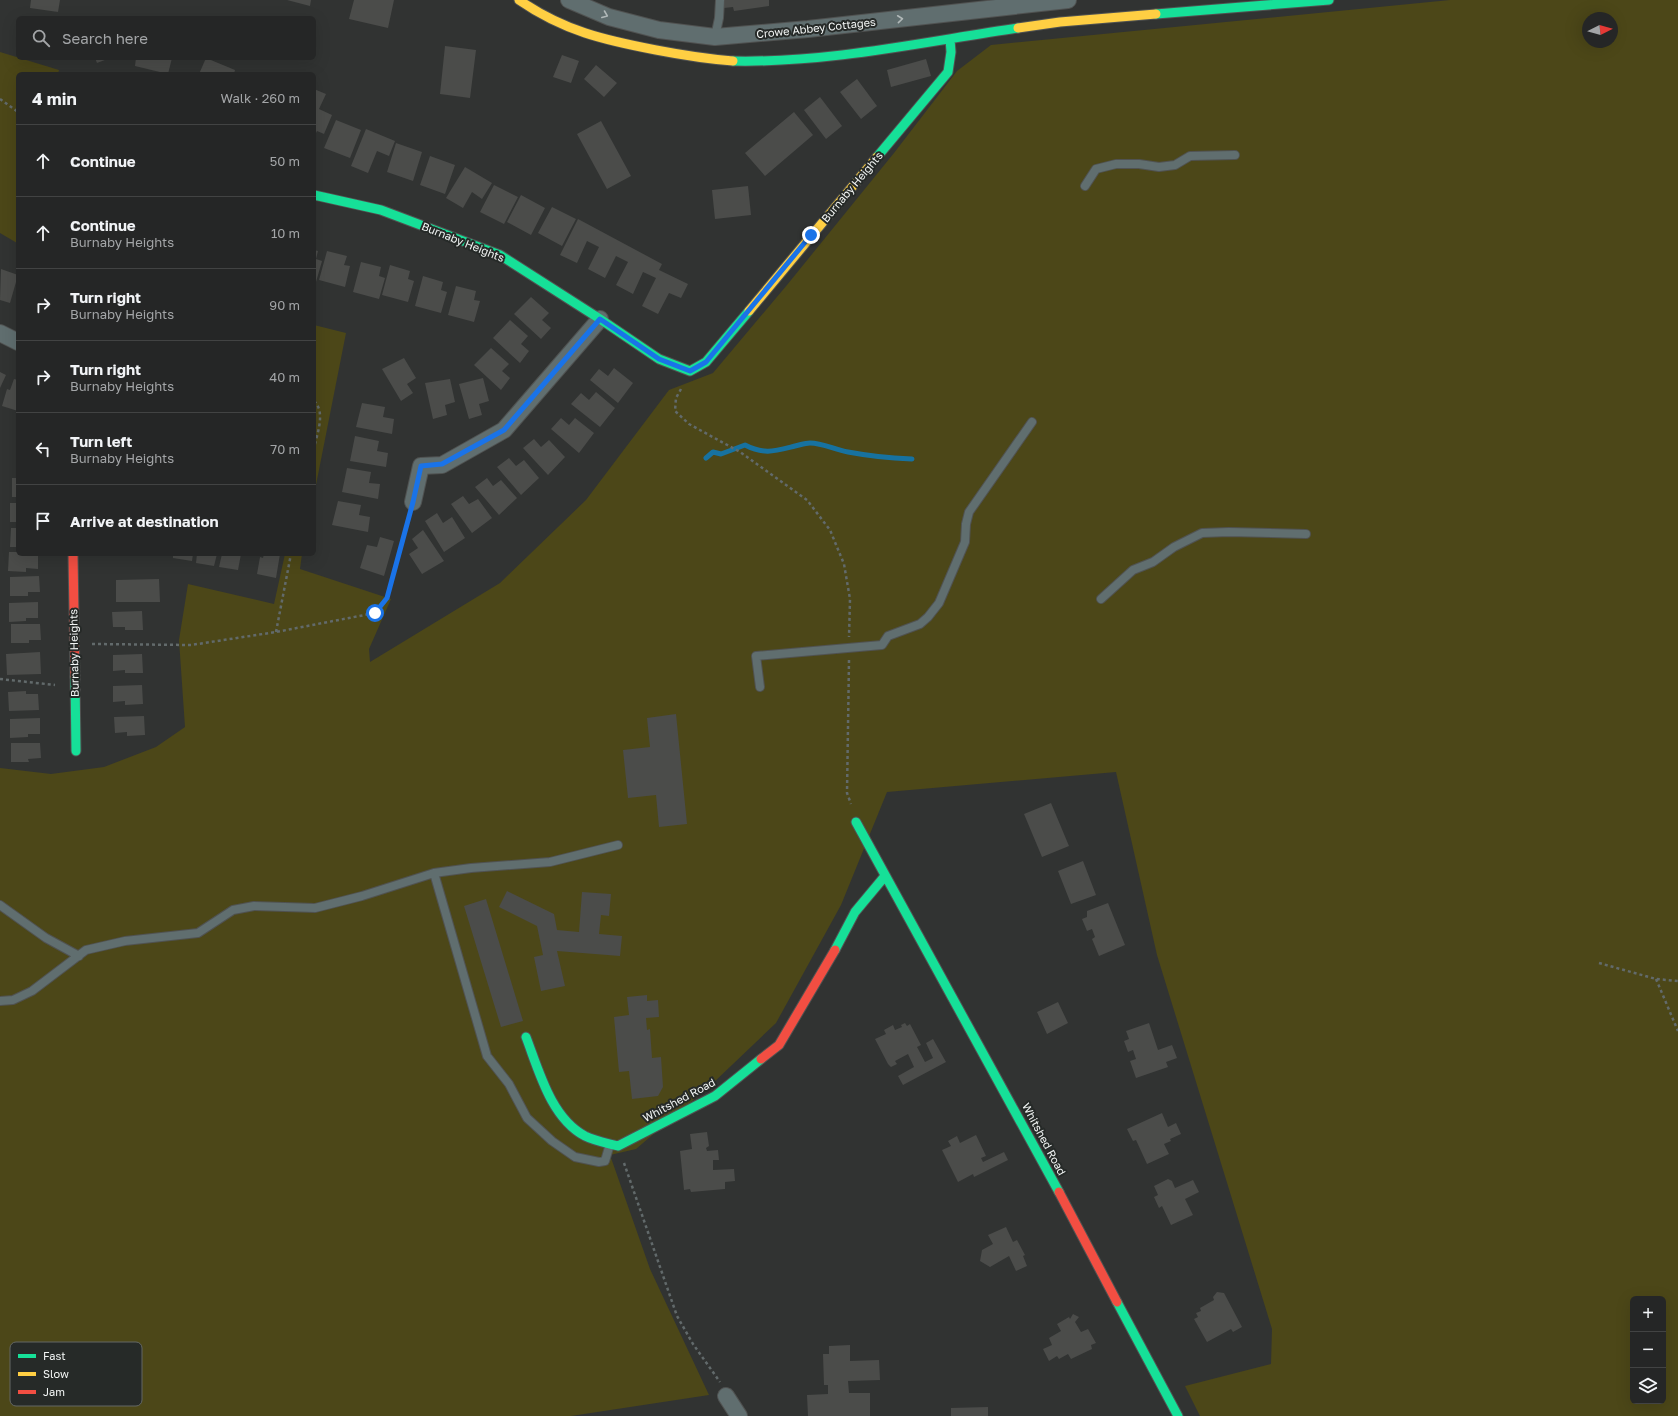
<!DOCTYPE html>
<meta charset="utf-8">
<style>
:root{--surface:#252626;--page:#313232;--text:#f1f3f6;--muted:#a3a5a7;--line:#424343}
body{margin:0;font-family:"Golos Text",sans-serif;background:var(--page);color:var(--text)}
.controls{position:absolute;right:12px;bottom:12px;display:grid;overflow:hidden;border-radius:6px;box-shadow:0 4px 16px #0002}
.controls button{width:36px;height:36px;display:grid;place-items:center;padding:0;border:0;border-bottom:1px solid var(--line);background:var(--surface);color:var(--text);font:20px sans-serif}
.compass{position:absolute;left:1582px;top:12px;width:36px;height:36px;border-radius:50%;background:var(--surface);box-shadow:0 4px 16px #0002;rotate:84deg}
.stop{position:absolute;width:12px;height:12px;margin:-9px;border:3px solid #1a73e8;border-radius:50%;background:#fff}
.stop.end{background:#1a73e8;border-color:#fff;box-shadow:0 1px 4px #0008}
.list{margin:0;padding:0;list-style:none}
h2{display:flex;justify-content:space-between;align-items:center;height:52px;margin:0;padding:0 16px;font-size:17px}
h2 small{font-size:13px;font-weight:400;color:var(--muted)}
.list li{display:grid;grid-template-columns:26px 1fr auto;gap:12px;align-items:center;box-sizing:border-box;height:72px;padding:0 16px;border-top:1px solid var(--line)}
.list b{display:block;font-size:15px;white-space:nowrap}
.list p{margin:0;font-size:13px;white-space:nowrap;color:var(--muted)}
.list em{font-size:13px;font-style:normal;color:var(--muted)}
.icon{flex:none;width:22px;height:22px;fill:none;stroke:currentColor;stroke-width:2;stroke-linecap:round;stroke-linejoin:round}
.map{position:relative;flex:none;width:1678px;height:1416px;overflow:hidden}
.search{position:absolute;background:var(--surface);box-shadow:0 4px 16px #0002;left:16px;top:16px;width:300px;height:44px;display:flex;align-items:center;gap:10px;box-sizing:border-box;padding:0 14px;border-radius:6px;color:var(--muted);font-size:15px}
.panel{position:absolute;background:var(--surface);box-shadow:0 4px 16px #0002;left:16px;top:72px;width:300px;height:484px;border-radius:6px}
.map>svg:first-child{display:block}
.green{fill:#4c4718;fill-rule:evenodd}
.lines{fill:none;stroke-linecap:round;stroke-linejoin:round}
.stream{stroke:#1772a0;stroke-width:5}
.building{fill:#4b4c4a}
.lane-casing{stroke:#505251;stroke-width:10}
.street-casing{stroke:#505251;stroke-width:18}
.fast-casing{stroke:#505251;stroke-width:11}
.slow-casing{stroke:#505251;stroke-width:11}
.jam-casing{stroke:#505251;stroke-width:11}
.path{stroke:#626a6b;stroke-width:2.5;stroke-dasharray:3 3;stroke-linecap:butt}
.lane{stroke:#606e6f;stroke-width:8}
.street{stroke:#606e6f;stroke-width:16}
.fast{stroke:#16e098;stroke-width:9}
.slow{stroke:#ffcf43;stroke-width:9}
.jam{stroke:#f24e42;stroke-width:9}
.oneway{stroke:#b0b8b8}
.route{stroke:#1a73e8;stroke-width:5}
.labels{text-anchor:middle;stroke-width:4;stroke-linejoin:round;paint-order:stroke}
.street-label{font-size:11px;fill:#f2f5f4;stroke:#262a28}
.key{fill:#262a28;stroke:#636765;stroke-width:1}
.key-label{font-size:11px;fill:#f2f5f4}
</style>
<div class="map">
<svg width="1678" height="1416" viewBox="0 0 1678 1416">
<rect width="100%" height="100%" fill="#313332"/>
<path class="green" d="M1450,0H1678V1416H1200L1185,1386L1271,1364L1272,1329L1157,955L1116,772L887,792L841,905L776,1023L712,1084L636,1149L610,1155L650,1269L709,1395L571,1416H0V768L51,774L104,767L156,747L185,727L179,640L188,584L274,604L285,554H302L300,569L391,599L369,649L370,662L500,583L586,500L669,390L713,373L787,285L894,153L957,71L991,45ZM1588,18H1612V42H1588ZM1633,1299H1663V1401H1633Z
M0,52L59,70L58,74H18V237L17,243L0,233Z
M314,325L346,333L314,495Z"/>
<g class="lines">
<path class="stream" d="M706,458L713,452L721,454L745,445C764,455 775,451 795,446C800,445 805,443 810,443C823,443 835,450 848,452C869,456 890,458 912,459"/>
</g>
<path class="building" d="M31,0H60L58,12L30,8Z
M287,0H311L310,6Z
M354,0H394L388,28L349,19Z
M723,0H769V6L734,11L733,7L724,8Z
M445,46L476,50L470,98L440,94Z
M562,55L579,61L571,83L553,77Z
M95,58H110L97,63Z
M136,58H172L168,74L135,66Z
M206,58L235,70L234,74H199Z
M926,59L931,76L891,87L887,70Z
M596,65L617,83L604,97L584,79Z
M857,79L877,106L861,119L840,92Z
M314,89L326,94L319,109L332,115L324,134L317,131L314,137Z
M820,97L842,126L826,139L804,110Z
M794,112L813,135L765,176L745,153Z
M336,120L361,130L350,158L324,148Z
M601,121L631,176L607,189L577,134Z
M366,129L395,141L389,156L377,151L368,173L351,166Z
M396,143L422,152L413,181L387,172Z
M430,156L455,165L445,194L420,185Z
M465,167L492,183L482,199L472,192L463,208L446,198Z
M494,185L518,197L504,224L480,212Z
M748,186L751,215L715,219L712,190Z
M521,195L545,208L531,235L507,222Z
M552,207L576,219L562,246L538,233Z
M578,219L662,264L659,270L688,284L681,298L669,293L658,314L642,306L656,278L643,272L633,294L616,285L628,262L616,256L605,278L588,269L599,247L587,241L577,263L560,255Z
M314,250L318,251L316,259L322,261L316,282L314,281Z
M327,251L347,256L344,265L350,266L345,287L319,280Z
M361,262L381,267L379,276L385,278L379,299L353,292Z
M390,265L410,271L408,279L414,281L408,302L382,295Z
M1,269L18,275L10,303L0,300Z
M423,276L443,282L441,290L447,292L441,313L415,306Z
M456,286L476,291L474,300L480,301L474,322L448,315Z
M531,297L549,313L542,320L551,328L541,339L514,314Z
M510,320L528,336L521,344L529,351L520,363L493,338Z
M491,348L509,364L502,371L510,378L501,390L474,365Z
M404,358L416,378L407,384L413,393L401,401L382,369Z
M614,368L633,383L618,403L590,380L599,369L608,376Z
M0,372L6,375L0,388Z
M483,378L489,401L479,404L482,415L469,419L459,384Z
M14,379L18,380V411L2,406L7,389L10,390Z
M450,379L455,402L445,405L447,415L433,419L425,383Z
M596,392L615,408L600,427L571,404L581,393L589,400Z
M362,403L385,407L383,417L394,419L392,434L356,427Z
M561,418L569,425L575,418L594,433L579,453L551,429Z
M355,436L379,441L377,451L388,453L386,467L350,461Z
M534,439L541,447L549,440L565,457L548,475L523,448Z
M509,458L516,466L524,460L539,478L521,495L497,467Z
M347,468L371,472L369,483L380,484L378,499L342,492Z
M12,478H18V497H12Z
M487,478L493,486L501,480L517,498L499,515L475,487Z
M463,496L469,504L478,499L492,518L472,533L451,504Z
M338,501L361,505L359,515L370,517L368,532L332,525Z
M10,503H18V522H10Z
M437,513L443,523L452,517L465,538L444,552L425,521Z
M11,528H18V547H10Z
M423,530L444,561L422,574L409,554L418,548L412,539Z
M380,537L394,541L384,576L360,568L367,545L377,547Z
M9,552H18V554H38V569L26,568V572L8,571Z
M173,554H193L192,561L173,558Z
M197,554H217L214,566L196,563Z
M222,554H241L238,570L219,567Z
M264,554H280L276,578L257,574L260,557L263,558Z
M39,576L40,592H28V596H10V577Z
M159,579L160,602H116V580Z
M38,602V618H26V621L9,622V603Z
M142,611L143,630H125V627H113L112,612Z
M11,624H40L41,640H29V643H11Z
M40,652L41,674L7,675L6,654Z
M142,654L143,673H125V670L113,671V655Z
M142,685L143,704L125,705V701L113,702V686Z
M26,691V694H38L39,710L9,711L8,692Z
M676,714L687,824L659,827L656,795L628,798L623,750L650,747L647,718Z
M144,716L145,735L127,736V732L115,733L114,717Z
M40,718V734H28V737L10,738V719Z
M11,743H40L41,758L28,759L29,762H11Z
M1051,803L1069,846L1042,857L1024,814Z
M1083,861L1096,895L1071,904L1058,871Z
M507,891L554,914L557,930L579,932L582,892L611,894L609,916L601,915L599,934L622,936L620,956L557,951L565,986L541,991L534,957L543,955L537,926L499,907Z
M486,899L523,1021L501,1027L464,906Z
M1108,903L1125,945L1099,956L1092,939L1095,937L1092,929L1087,931L1082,919L1087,917V911Z
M647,995V1001L658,1000L659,1017L646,1018L647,1030L650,1029L652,1058L661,1057L663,1087L658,1096L632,1099L629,1071L619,1072L614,1017L629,1015L627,997Z
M1058,1002L1068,1023L1047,1034L1037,1012Z
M905,1023L907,1026L910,1024L921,1045L917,1047L925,1062L933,1058L926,1043L933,1039L946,1062L903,1085L898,1076L914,1067L908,1054L895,1061L897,1064L891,1067L888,1064L875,1039L886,1034L884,1030L893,1025L895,1030L902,1027L901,1025Z
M1149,1023L1158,1050L1172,1045L1177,1058L1166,1062L1168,1067L1136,1078L1130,1061L1136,1059L1133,1050L1128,1052L1124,1041L1129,1039L1126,1031Z
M1162,1113L1168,1127L1176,1123L1181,1134L1170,1139L1171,1141L1164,1144L1169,1154L1147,1164L1136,1140L1133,1141L1127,1129Z
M707,1132L709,1146L706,1148L707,1151L718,1150L719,1160H713V1170L734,1169L735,1181L725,1182V1189L691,1192L690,1189L684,1190L680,1151L692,1149L690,1134Z
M976,1135L986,1156L981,1158L983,1162L1004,1152L1008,1160L974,1177L973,1174L958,1182L942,1150L951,1146L948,1141L957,1136L960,1143Z
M1168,1179L1172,1181L1175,1188L1193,1180L1199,1192L1185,1199L1193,1215L1171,1225L1162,1206L1159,1208L1154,1197L1158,1195L1154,1186Z
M1006,1227L1013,1242L1017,1240L1025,1255L1023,1256L1027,1266L1016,1271L1009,1256L990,1267L980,1261L982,1250L993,1244L988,1235Z
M1217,1292L1224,1293L1242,1327L1233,1332L1231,1329L1207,1342L1194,1319L1198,1317L1196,1313L1201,1311L1200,1308L1214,1300L1213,1297Z
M1073,1314L1079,1317L1075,1322L1081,1332L1088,1329L1096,1343L1091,1345L1092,1349L1071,1359L1068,1354L1059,1359L1057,1356L1049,1361L1043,1349L1052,1345L1049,1338L1061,1331L1057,1324L1069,1317L1070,1319Z
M850,1345V1361L879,1360L880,1380L848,1381L849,1393H870V1416H808L807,1395L828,1394V1385H824L823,1354H829V1346Z
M988,1407V1416H951V1408Z"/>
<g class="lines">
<g class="lane-casing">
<path id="lane" d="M715,37L719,18L720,0
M1085,186L1096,169L1116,164H1139L1159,167L1175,165L1190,156L1235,155
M1101,599L1133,570L1153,562L1174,547L1202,533L1229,532L1306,534
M760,687L756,656L882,645L888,636L920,624L928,617L939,603L965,542L966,524L969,512L1032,422
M434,873L487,1056L509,1084L527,1118L552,1141L575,1157L599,1162L605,1161L610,1144
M0,905L46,938L79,956
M0,1001L13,1000L32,991L86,950L125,941L198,933L233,910L254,906L315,908L362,896L434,873L471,868L550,862L618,845"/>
</g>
<g class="street-casing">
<path id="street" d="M569,0L609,17L659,30L715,37L808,29L1068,0
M0,333L18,342
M413,502L421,466L442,465L504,430L600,319
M726,1396L739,1416"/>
</g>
<g class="fast-casing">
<path id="fast" d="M1156,14L1329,0
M733,61C829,63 923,42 1018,28
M877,157L948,72L951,52L950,39
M314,195L381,210L500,255L600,319L659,359L690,371L706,362L749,311
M75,677L76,751
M856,822L1059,1192
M835,950L855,912L885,876
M526,1037C539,1071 551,1118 585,1136C595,1141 607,1143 618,1146L715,1096L761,1059
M1117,1302L1178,1416"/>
</g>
<g class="slow-casing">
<path id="slow" d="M519,0C564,31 604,40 656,50C682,55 707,59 733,61
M1018,28L1060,22L1156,14
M749,311L877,157"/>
</g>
<g class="jam-casing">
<path id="jam" d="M73,554L75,677
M761,1059L779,1045L835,950
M1059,1192L1117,1302"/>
</g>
<path class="path" d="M0,99L18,112
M681,389L676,398L675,411L689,424L740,452L807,500L830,530L844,564L850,599L849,637
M314,401C326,412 317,434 314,448
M276,632L291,554
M92,644L191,645L276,632L375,613L387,598L409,516
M849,660L847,793L851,804
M0,679L55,685
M1599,963L1656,979L1678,981
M1656,979L1678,1031
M624,1163L677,1316L693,1344L720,1382"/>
<use href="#lane" class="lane"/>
<use href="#street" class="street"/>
<use href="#fast" class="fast"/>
<use href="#slow" class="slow"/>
<use href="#jam" class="jam"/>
</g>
<defs><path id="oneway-chevron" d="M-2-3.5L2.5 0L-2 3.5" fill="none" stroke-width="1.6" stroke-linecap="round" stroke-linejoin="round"/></defs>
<g class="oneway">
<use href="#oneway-chevron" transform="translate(605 15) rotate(22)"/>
<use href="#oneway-chevron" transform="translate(900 19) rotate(-6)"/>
</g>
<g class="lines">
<path class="route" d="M375,613L387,598L413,502L421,466L442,464L504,430L600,319L659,359L690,371L706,362L811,235"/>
</g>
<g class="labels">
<g class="street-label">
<text transform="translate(816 28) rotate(-6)" y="4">Crowe Abbey Cottages</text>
<text transform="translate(852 187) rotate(-50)" y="4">Burnaby Heights</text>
<text transform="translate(463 242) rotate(22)" y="4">Burnaby Heights</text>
<text transform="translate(74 653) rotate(-91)" y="4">Burnaby Heights</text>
<text transform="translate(679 1100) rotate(-28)" y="4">Whitshed Road</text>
<text transform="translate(1044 1139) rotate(62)" y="4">Whitshed Road</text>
</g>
</g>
<rect x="10" y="1342" width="132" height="64" rx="6" class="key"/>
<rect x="18" y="1354" width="18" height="4" fill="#16e098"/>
<rect x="18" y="1372" width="18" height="4" fill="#ffcf43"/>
<rect x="18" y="1390" width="18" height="4" fill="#f24e42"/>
<g class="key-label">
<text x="43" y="1360">Fast</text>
<text x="43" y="1378">Slow</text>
<text x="43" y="1396">Jam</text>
</g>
</svg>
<div class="controls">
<button>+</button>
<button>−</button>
<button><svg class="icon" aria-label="layers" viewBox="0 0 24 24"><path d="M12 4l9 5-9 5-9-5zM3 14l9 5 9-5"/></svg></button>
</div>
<svg class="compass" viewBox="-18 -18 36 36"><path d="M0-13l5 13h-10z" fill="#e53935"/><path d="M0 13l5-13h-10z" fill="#a3a5a7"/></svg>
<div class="stop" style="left:375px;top:613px"></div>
<div class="stop end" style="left:811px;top:235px"></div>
<div class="search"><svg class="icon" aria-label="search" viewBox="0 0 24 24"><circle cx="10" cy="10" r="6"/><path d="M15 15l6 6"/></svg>Search here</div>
<section class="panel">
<h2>4 min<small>Walk · 260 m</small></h2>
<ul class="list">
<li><svg class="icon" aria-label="ahead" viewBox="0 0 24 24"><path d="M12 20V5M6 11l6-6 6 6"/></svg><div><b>Continue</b></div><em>50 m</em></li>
<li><svg class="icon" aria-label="ahead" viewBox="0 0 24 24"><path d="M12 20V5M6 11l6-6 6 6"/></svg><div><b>Continue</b><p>Burnaby Heights</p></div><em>10 m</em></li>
<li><svg class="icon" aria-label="right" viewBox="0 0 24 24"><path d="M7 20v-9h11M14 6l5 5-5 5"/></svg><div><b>Turn right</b><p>Burnaby Heights</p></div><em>90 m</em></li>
<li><svg class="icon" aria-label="right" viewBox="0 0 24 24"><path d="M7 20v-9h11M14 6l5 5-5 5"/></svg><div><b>Turn right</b><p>Burnaby Heights</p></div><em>40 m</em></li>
<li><svg class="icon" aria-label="left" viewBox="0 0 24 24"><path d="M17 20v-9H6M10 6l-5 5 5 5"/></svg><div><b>Turn left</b><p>Burnaby Heights</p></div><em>70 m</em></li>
<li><svg class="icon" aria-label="arrive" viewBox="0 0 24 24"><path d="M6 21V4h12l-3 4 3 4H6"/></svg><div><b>Arrive at destination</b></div></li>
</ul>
</section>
</div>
